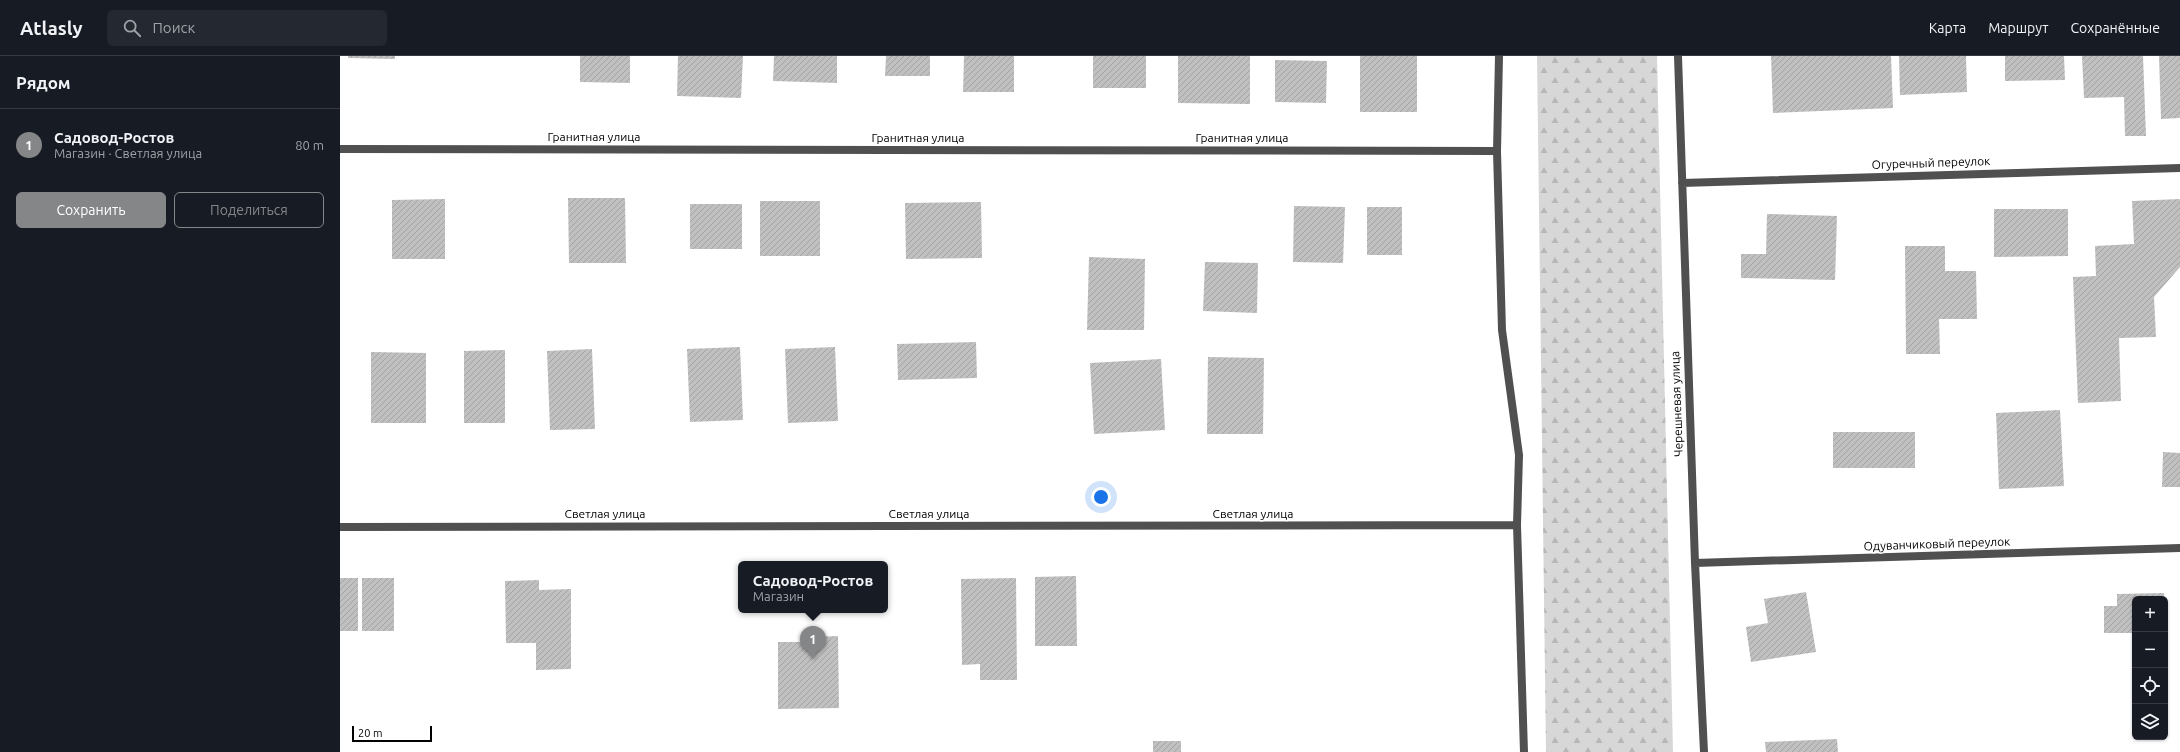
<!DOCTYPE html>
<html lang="ru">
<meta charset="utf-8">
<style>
:root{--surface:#171b24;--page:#242831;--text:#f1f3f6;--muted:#9ea1a6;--line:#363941;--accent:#858687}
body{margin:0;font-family:Ubuntu,sans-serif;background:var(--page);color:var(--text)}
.controls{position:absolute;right:12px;bottom:12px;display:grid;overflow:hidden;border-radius:6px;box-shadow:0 1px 3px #0004}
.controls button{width:36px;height:36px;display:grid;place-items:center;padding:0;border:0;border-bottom:1px solid var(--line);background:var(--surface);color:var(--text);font:20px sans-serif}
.scale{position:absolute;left:12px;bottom:10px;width:80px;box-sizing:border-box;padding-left:4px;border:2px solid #000;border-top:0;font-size:11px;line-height:14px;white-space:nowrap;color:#000;-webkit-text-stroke:3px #fff;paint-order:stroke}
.you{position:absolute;left:761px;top:441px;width:14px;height:14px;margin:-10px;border:3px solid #fff;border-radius:50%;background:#1a73e8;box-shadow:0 0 0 6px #1a73e833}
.badge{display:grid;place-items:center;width:26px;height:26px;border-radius:50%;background:var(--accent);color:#fff;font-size:13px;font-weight:700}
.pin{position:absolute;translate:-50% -33px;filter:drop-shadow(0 1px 2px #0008)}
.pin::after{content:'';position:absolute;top:21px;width:14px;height:12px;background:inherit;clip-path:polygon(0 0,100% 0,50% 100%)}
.popup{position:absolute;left:398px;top:505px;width:150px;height:52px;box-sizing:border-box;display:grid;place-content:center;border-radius:6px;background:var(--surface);filter:drop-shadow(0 1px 3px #0005);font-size:13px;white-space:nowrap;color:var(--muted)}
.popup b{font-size:15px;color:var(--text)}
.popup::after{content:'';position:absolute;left:50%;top:100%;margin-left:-8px;border:8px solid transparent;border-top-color:var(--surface)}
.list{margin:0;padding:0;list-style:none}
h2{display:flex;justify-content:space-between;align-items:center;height:52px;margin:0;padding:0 16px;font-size:17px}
h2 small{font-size:13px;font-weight:400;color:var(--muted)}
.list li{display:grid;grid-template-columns:26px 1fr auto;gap:12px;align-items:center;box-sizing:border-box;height:72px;padding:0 16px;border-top:1px solid var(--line)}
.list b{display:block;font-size:15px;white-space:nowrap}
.list p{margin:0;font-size:13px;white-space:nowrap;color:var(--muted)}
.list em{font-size:13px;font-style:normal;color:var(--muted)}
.actions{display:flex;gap:8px;padding:12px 16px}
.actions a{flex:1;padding:9px 0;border:1px solid var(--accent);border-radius:6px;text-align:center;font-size:14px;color:var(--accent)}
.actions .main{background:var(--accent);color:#fff}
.icon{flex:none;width:22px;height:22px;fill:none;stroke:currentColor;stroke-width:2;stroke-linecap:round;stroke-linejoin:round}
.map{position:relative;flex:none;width:1840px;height:696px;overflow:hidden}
header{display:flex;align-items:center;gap:24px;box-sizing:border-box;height:56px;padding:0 20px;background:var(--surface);border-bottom:1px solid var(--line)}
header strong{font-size:19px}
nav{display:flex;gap:22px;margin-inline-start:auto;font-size:14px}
.search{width:280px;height:36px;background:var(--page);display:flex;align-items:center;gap:10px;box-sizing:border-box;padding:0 14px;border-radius:6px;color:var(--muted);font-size:15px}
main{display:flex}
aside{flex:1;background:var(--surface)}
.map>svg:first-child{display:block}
.forest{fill:url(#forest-firs)}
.building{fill:url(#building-hatch)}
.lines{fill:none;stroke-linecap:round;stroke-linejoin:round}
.street{stroke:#505050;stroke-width:8}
.labels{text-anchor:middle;stroke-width:3;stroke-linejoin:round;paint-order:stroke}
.street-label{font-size:12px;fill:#000;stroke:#fff}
</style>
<header>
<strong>Atlasly</strong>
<div class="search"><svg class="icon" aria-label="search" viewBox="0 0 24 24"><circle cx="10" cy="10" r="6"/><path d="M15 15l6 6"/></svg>Поиск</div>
<nav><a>Карта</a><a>Маршрут</a><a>Сохранённые</a></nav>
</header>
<main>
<aside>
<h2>Рядом<small></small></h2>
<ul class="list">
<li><span class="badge">1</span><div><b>Садовод-Ростов</b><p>Магазин · Светлая улица</p></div><em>80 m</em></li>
</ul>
<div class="actions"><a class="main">Сохранить</a><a>Поделиться</a></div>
</aside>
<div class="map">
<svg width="1840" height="696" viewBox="0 0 1840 696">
<defs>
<pattern id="forest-firs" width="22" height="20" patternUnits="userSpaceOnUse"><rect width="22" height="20" fill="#d7d7d7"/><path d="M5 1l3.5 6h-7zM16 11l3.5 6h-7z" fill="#b7b7b7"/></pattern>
<pattern id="building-hatch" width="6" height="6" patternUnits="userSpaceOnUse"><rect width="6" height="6" fill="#c0c0c0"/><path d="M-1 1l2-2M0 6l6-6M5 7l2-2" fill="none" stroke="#a3a3a3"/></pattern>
</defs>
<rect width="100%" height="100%" fill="#fff"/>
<path class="forest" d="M1197,0H1317L1333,696H1206Z"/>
<path class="building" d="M8,0H55V3L8,2Z
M240,0H290V27L240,26Z
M338,0H403L401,42L337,40Z
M434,0H497V27L433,25Z
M546,0H590V20H545Z
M624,0H674V36H623Z
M753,0H806V32H753Z
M838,0H910V48L838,47Z
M1020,0H1077V56H1020Z
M1431,0H1551L1553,52L1433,57Z
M1559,0H1626L1627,36L1560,39Z
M1665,0H1724L1725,24L1665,25Z
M1742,0H1803L1806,80H1785L1784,41L1744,42Z
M1819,0H1840V62L1821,63Z
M935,4L987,5L986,47L935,46Z
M228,142H285L286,207H229Z
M105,143V203H52V144Z
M1840,143V211L1814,241L1816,281L1779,282L1781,345L1738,347L1733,221L1756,220L1755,190L1794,188L1792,145Z
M420,145H480V200H420Z
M641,146L642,202L566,203L565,147Z
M350,148H402V193H350Z
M954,150L1005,151L1003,207L953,206Z
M1027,151H1062V199H1027Z
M1654,153H1728V200L1654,201Z
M1427,158L1497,160L1495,224L1401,222V198H1426Z
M1565,190H1605V215H1636L1637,263H1599L1600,298H1566Z
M749,201L805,203L804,274H747Z
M865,206L918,207L917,257L863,255Z
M636,286L637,322L558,324L557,288Z
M400,291L403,364L350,366L347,293Z
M495,291L498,365L448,367L445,293Z
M252,293L255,373L210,374L207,295Z
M165,294V367H124V295Z
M31,296L86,297V367H31Z
M868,301L924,302L923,378H867Z
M821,303L825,374L754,378L750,307Z
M1720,354L1724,430L1659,433L1656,357Z
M1493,376H1575V412H1493Z
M1823,396L1840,397V431H1822Z
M736,520L737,590H695V521Z
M0,522H18V575H0Z
M22,522H54V575H22Z
M676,522L677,624H640V608L622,609L621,523Z
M199,524V534L231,533V613L196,614V587H166L165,525Z
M1466,536L1476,596L1411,606L1406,571L1428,567L1424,543Z
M1824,537V543H1795V577H1764V550H1777V538Z
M498,580L499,652L438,653V586H473V581Z
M1497,683L1498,696H1426L1425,686Z
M813,685H841V696H813Z"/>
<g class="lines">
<path class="street" d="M1159,0L1157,95L1162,274L1179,399L1177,469L1184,696
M1338,0L1355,507L1364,696
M0,93L1157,95
M1342,127L1840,112
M0,471L1177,469
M1355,507L1840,492"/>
</g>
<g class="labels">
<g class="street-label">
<text x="254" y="85">Гранитная улица</text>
<text x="578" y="86">Гранитная улица</text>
<text x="902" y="86">Гранитная улица</text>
<text transform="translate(1591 107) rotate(-2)" y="4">Огуречный переулок</text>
<text transform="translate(1337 348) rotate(-92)" y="4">Черешневая улица</text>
<text x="265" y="462">Светлая улица</text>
<text x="589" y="462">Светлая улица</text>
<text x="913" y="462">Светлая улица</text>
<text transform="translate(1597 488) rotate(-2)" y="4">Одуванчиковый переулок</text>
</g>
</g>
</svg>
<div class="controls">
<button>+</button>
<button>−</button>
<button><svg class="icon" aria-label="locate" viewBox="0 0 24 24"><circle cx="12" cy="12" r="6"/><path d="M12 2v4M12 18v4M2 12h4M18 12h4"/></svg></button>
<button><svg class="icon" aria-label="layers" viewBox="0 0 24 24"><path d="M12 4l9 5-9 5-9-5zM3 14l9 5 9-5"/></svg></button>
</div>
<div class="scale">20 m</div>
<div class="you"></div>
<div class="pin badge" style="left:473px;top:603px">1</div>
<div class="popup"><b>Садовод-Ростов</b>Магазин</div>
</div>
</main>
